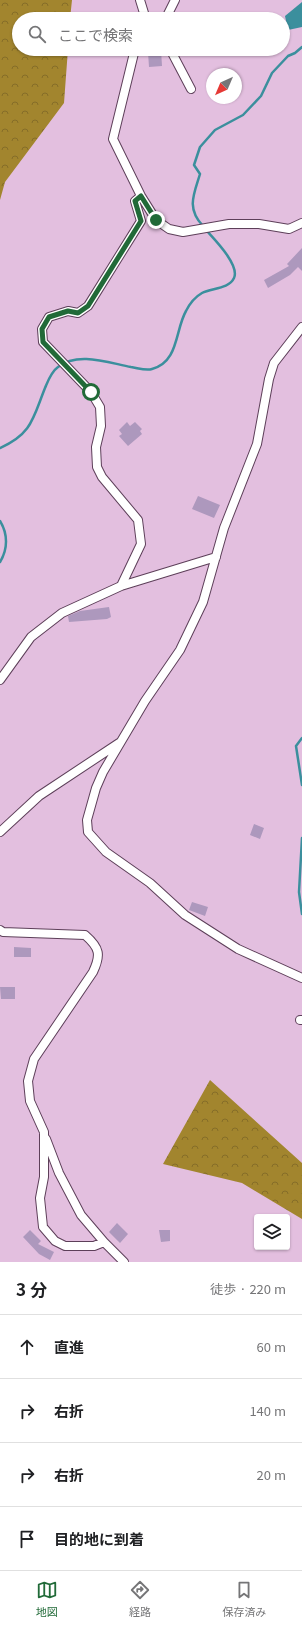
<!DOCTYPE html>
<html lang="ja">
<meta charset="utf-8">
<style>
:root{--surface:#fff;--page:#f6f6f6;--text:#202124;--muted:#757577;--line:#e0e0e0;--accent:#216a38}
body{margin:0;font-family:Georgia,"Noto Sans JP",serif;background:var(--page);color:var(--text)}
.controls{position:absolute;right:12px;bottom:12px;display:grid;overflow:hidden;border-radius:4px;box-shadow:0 1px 3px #0004}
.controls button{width:36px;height:36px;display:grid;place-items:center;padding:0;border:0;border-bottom:1px solid var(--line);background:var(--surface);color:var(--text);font:20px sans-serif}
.compass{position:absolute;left:206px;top:68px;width:36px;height:36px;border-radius:50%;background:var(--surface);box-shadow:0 1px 3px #0004;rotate:224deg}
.stop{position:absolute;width:12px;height:12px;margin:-9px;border:3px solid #216a38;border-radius:50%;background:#fff}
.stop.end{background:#216a38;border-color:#fff;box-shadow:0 1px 4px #0008}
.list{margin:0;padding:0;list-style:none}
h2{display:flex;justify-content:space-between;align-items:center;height:52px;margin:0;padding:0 16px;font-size:17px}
h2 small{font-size:13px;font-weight:400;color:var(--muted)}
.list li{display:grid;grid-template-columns:26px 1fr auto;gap:12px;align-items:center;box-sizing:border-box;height:64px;padding:0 16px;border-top:1px solid var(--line)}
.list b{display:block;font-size:15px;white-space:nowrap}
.list em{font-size:13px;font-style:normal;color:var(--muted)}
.icon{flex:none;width:22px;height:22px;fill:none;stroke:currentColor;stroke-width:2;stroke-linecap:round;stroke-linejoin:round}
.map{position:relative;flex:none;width:302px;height:1262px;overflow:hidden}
.search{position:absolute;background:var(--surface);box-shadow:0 1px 3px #0004;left:12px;right:12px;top:12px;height:44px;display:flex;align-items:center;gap:10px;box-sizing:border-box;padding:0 14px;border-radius:22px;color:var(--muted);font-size:15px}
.sheet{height:308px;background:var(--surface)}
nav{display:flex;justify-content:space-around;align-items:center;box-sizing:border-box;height:56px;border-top:1px solid var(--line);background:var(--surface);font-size:11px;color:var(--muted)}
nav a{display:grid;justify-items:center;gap:2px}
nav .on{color:var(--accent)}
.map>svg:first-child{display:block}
.forest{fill:url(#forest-crowns)}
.water{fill:#3b8f9d}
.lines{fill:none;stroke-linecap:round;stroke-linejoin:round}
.stream{stroke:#3b8f9d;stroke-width:2.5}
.building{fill:#ad98bd}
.street-casing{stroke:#5d3f59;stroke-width:10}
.street{stroke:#fff;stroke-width:8}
.route{stroke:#216a38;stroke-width:5}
</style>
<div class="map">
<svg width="302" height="1262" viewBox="0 0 302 1262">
<defs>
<pattern id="forest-crowns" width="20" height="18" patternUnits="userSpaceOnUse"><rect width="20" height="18" fill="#a2852e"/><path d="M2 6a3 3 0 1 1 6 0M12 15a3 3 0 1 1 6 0" fill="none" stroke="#856d28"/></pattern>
</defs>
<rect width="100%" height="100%" fill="#e3bfdf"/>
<path class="forest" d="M0,0H72L70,19H19V49H68L64,103L5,182L0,200Z
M210,1080L302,1163V1219L242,1183L163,1164Z"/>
<path class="water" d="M302,2V27L288,30L285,16Z"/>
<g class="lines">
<path class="stream" d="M203,226C186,208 194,194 200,174L194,165L200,147L215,130L243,115L261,96L272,73L288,56L295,53L302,47
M0,448C32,434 33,418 45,388C48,381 51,372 58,367C78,351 109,363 131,367C138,368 146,371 152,369C179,362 175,330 186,311C189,305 195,297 202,293C211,288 229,289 234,278C240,265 214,239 206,230
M0,521C8,534 8,549 0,562
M302,738L296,746L302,785
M302,838L299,892L302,914"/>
</g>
<path class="building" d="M161,50L162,66L149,67L148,52Z
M302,248V271L298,267L290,275L268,288L264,280L289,266L287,264Z
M127,422L130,426L135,422L142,429L140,431L142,434L128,446L119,436L122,434L119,430Z
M198,496L220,505L214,518L192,509Z
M109,607L111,617L107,619L69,622L68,616L80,611Z
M254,824L264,828L260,839L250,835Z
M192,902L208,907L205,916L189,910Z
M14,947L31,948V957H14Z
M0,987H15V999H1Z
M117,1223L128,1234L120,1243L109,1232Z
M30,1230L41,1241L38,1244L54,1252L50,1260L39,1254L23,1237Z
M159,1230H170V1241L161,1242Z"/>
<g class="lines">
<g class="street-casing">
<path id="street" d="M140,0L144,13L142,19
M167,19L168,14L175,0
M135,49L113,139L141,196L156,220L169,229L183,232L229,224H259L289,229L302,223
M170,49L191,89
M302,327L274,363L269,379L257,444L224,528L203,602L180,650L145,701L103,772L96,788L87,820L88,832L106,852L150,883L185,915L238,949L302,978
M121,586L141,544L138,520L102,477L97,467L96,447L101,426L100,407L91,392L43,342L42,329L49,317L68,311L78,313L88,306L141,221L135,201L141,196
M0,680L31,637L62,613L121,586L216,557
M0,832L39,796L119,743
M0,930L3,932L85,935C100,948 101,955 93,972L34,1059L28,1081L30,1101L44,1132V1177L40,1198L43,1227L55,1241L65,1246H94L104,1242L124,1262
M300,1020H302
M46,1139L59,1173L81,1215L104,1242"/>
</g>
<use href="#street" class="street"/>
</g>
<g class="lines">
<path class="route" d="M91,392L43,342L42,329L49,317L68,311L78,313L88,306L141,221L135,201L141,196L156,220"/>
</g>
</svg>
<div class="controls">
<button><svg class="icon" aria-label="layers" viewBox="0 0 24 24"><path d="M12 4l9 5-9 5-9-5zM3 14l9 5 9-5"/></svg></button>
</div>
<svg class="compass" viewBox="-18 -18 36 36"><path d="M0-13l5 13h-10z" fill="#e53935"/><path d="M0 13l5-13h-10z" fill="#757577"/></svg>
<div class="stop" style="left:91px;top:392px"></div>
<div class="stop end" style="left:156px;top:220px"></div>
<div class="search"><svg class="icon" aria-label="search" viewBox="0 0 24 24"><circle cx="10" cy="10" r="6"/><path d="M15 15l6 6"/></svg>ここで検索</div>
</div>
<section class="sheet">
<h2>3 分<small>徒歩 · 220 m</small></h2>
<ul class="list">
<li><svg class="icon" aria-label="ahead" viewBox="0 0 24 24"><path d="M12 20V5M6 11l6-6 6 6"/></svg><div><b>直進</b></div><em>60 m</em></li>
<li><svg class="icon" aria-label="right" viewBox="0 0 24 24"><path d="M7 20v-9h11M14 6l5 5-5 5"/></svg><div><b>右折</b></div><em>140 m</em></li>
<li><svg class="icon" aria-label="right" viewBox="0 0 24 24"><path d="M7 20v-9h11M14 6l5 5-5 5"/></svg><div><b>右折</b></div><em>20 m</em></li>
<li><svg class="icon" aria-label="arrive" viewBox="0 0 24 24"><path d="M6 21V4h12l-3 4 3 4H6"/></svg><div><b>目的地に到着</b></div></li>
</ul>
</section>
<nav>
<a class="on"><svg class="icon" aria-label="map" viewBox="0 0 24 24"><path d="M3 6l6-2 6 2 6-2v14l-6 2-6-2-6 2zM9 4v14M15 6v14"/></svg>地図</a>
<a><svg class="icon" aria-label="directions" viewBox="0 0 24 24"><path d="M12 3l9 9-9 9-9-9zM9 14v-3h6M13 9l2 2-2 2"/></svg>経路</a>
<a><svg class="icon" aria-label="saved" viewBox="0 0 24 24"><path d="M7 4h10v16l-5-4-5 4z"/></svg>保存済み</a>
</nav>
